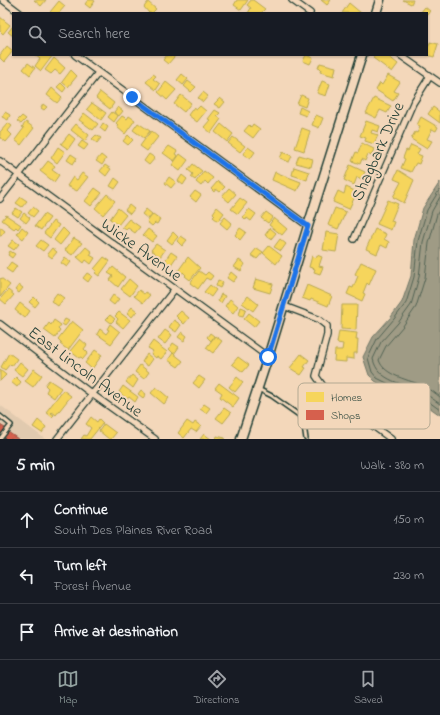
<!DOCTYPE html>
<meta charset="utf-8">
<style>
:root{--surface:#171b24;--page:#20242c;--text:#f1f3f6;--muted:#9ea1a6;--line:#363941;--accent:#92a19f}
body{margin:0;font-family:"Indie Flower",sans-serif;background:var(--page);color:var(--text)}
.stop{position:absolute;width:12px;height:12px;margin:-9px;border:3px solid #1a73e8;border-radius:50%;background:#fff}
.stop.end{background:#1a73e8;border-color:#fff;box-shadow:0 1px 4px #0008}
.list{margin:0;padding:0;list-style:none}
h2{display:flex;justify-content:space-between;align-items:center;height:52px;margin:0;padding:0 16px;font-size:17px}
h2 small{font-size:13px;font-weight:400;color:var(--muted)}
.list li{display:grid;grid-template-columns:26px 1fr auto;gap:12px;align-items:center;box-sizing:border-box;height:56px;padding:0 16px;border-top:1px solid var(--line)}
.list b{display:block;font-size:15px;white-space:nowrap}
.list p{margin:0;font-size:13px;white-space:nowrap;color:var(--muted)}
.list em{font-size:13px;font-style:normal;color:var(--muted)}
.icon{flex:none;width:22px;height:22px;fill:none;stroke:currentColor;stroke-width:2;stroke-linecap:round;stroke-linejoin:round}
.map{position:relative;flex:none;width:440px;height:439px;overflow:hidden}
.search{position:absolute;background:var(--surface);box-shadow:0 1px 3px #0004;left:12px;right:12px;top:12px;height:44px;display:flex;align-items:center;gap:10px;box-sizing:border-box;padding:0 14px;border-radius:0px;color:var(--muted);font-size:15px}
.sheet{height:220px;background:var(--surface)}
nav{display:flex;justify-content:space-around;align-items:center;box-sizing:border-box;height:56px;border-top:1px solid var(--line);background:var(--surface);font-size:11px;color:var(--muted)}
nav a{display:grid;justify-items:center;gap:2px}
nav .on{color:var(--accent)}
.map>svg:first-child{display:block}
.built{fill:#e1caaf}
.water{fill:#9f9b85;stroke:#6c7565}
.homes{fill:#f6d55c;stroke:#b6a750}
.shops{fill:#d6604d;stroke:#9f5646}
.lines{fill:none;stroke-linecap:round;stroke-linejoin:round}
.shore{stroke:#526354;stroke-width:1}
.lane-casing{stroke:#1f3d34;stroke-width:6}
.street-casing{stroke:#1f3d34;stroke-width:8}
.secondary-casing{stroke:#1f3d34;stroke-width:11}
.lane{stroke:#f3d7ba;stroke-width:3}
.street{stroke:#f3d7ba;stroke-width:5.5}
.secondary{stroke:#f3d7ba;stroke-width:8}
.route{stroke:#1a73e8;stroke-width:5}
.labels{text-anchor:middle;stroke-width:4;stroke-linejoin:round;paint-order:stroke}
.street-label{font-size:17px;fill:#1f3d34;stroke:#f3d7ba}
.key{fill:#f3d7ba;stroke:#b3a992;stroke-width:1}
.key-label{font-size:11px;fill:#1f3d34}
</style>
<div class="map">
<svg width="440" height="439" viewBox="0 0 440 439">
<rect width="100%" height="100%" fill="#f3d7ba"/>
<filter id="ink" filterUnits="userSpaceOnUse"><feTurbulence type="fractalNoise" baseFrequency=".025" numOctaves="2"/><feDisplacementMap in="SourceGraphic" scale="8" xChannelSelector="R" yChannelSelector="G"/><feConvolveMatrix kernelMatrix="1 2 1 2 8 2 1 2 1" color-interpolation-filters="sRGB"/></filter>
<g filter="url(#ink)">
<path class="built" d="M0,405L45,439H0Z"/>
<path class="water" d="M440,182V415L419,400L389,389L375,381L369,375L363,357L373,337L391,317L402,302L411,276L414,240L423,208Z"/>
<path class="homes" d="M34,0H46L41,6Z
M88,0H93L95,1L90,8L85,4Z
M237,0H248L241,10L234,5Z
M251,0H253L265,9L261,13H248L251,8L247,5Z
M321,0H331L327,5Z
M403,0H413L411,4Z
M59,1L65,6L59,13H52L50,12Z
M148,2L156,9L152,13H149L144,7Z
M349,3L361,13H342Z
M425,7L430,11L427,15V13H420Z
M0,17L10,25L3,34L0,31Z
M13,26V36L8,32Z
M430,42L438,44L434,57L427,55V46H429Z
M7,46L13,51L4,62L0,58V55Z
M35,55H53L41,71L35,66L40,59Z
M167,55L175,56L168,64L163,60Z
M306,55L313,58L310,64L303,61Z
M375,55H387L398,64L392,72L373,58Z
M54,58L65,68L60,74L55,70L51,74L45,70Z
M28,63L35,68L30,75L23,69Z
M320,63L336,67L334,76L320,72L321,69L318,68Z
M71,70L77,76L68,87L62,82Z
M153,74L156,76L153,79L160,84L156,90L146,82Z
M182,74L188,79L183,85L177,80Z
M388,75L400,82L394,91L398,93L393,101L376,90L380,83L382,85Z
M188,81L196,87L191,92L184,86Z
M322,81L330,84L326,96L317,93Z
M166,82L176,90L167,100L158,92Z
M61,83L66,88L63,92L57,87Z
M52,88L62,97L57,103L47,95Z
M100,92L114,103L110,109L96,98Z
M203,92L208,96L203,102L198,98Z
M181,95L191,103L184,112L174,104Z
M301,95L308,98L305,107L297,104Z
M220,98L225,102L220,108L214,104Z
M374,98L391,106L387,113L380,110L376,118L366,113Z
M92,103L106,113L101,120L87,109Z
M43,104L47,107L44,110L41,108Z
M200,106L206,111L197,122L188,115L194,107L197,109Z
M118,107L123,111L119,116L114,112Z
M300,107L308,111L306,116L298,113Z
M433,107L440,112V123L428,114Z
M215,110L220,113L217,116L221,119L211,133L204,127L210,120L208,119Z
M5,112L10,115L8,120L2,117Z
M112,112L118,116L114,122L108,117Z
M84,113L98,124L93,130L79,120Z
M316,115L323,118L319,128L312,125Z
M22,116L26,119L21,124L17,121Z
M122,116L127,119L129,116L135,120L125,134L117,127L118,125L116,123Z
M421,117L438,127L436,131L432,129L427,139L432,141L427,149L411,139L415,132L417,133L420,127L417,125Z
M366,121L380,126L378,132L372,130L371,133L378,135L374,144L365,141L366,138L360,136Z
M26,122L34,128L21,145L15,140L24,128L22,127Z
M8,123L12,126L8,131L12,135L6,142L0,137V132Z
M103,123L108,127L105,132L100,128Z
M138,123L150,131L144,138L133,130Z
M76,124L89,135L85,141L71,130Z
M221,124L233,134L227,142L215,132Z
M253,124L260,129L253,138L244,131L249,125L251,127Z
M302,128L310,131L304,151L295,148Z
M151,131L158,137L147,151L140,146Z
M69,134L75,139L68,149L61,144Z
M96,135L101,138L97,143L92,139Z
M128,135L133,140L128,145L123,141Z
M233,137L245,146L240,152L228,143Z
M82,141L88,145L84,150L78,146Z
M362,143L374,149L371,156L368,154L365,161L362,159L360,164L352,161L356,152L358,153Z
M411,145L420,149L417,154L422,156L419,164L416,163L411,172L401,168L405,159L403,158L406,150L408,151Z
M169,146L177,151L175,154L178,156L174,161L163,153Z
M58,147L65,152L57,163L51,158Z
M248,147L255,152L250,159L243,154Z
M283,152L292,156L289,162L280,158Z
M71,154L77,158L73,164L67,160Z
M149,154L155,158L149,165L144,161Z
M180,154L188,160L180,171L172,165Z
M101,155L106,159L102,165L96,161Z
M299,155L313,159L311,167L296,163Z
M48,161L55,166L52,170L59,175L54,182L40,171Z
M193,164L202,171L195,180L191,177L193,174L188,170Z
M105,165L111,169L106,176L100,171Z
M350,165L365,172L362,179L357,177L354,185L344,180Z
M294,167L309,172L307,180L292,175Z
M398,170L414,180L404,203L393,197L401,182L394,179Z
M204,171L213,178L208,184L205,181L201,186L196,182Z
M275,172L301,182L297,191L272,180Z
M82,173L88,177L77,191L67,186L73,177L77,180Z
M182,175L187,179L183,185L178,181Z
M169,177L176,182L171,188L165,183Z
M115,178L120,182L115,189L110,186Z
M218,181L225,187L220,192L216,189L214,192L211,189Z
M346,187L357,192L349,209L333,202L338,191L344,194Z
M95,188L102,193L91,206L85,201Z
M229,188L236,194L229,202L222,196Z
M195,191L201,195L196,202L190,197Z
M107,194L115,201L103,215L95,208Z
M21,197L27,201L22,207L16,203Z
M240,198L247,203L238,214L231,209Z
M388,200L398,204L391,221L394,222L391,230L377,224Z
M129,205L134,209L130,214L125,210Z
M33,207L38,211L33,217L28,213Z
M217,207L224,213L218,221L213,217L215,215L213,213Z
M16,208L22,212L18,217L12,213Z
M118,208L126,215L118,225L110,219Z
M335,208L346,212L338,229L328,225Z
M146,209L152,214L148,219L142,214Z
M249,209L256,214L251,221L247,218L246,220L243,217Z
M266,212L273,217L268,223L261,218Z
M24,213L30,218L26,223L20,218Z
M44,214L50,218L41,230L35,226Z
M153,214L160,219L157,224L155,223L152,226L147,222Z
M6,215L21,225L18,229L16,227L14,229L2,220Z
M225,217L232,223L227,229L220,223Z
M274,218L287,229L282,235L269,225Z
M129,219L140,227L135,233L128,228L126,230L122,227Z
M53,221L59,225L50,238L44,233Z
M0,227L5,231L1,236H0Z
M22,227L28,232L23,239L17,234Z
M63,228L69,234L60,245L54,240Z
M240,228L246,232L240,240L235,235Z
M270,228L276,233L271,239L265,235Z
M148,229L157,236L152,242L143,235Z
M375,229L386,234L384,239L389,242L387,248L381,245L377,254L366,249Z
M173,232L178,237L172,244L167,240Z
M326,232L339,234L336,252L323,250Z
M181,236L187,240L182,246L177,241Z
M74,238L82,243L72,255L65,250Z
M280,239L286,244L281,251L274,247Z
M13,240L19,244L14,250L8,246Z
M41,240L48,245L43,251L36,246Z
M156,244L165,250L160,257L151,250Z
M269,246L282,256L276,264L263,253Z
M86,247L92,252L90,255L95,258L91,264L86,260L84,263L77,257Z
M52,248L57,252L52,258L47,254Z
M257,248L263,252L257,259L251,255Z
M10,251L15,254L12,258L8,255Z
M171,252L177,256L170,266L164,262Z
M317,255L322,257L319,266L323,267L320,274L314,272L315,269L309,267L312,256L316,258Z
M65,257L71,262L67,267L61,263Z
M104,257L110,261L99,276L95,273L97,271L94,269Z
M188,257L200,268L190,280L185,276L186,275L183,272L182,274L178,271Z
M239,260L245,264L241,271L234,267Z
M11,262L17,266L12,273L6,269Z
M361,262L376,269L369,285L367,283L363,293L365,294L362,301L347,294L350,287L353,288L358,276L355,274Z
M113,267L125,277L118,287L110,280L113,276L108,273Z
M199,271L205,275L208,272L213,276L210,280L206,278L198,289L190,283Z
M231,272L237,277L233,282L227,278Z
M87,273L92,276L88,282L83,278Z
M1,278L10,285L0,297V279Z
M129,279L137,286L130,296L121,289Z
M256,279L273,284L270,293L253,288Z
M218,280L223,282L220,288L216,286Z
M19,285L23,288L19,293L15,290Z
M210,285L216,290L211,297L204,292Z
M307,285L332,296L328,306L311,299L310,301L302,298Z
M8,290L14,295L6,304L0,299Z
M139,290L144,294L145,292L150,295L143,303L134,296Z
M57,293L64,298L58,306L51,301Z
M221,294L225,296L221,303L218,301Z
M113,295L119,299L114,305L109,301Z
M248,296L258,304L253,311L242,303Z
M34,297L39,302L35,307L29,302Z
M230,299L238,306L233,313L225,306Z
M20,303L30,311L25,318L15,310Z
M342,305H357L356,330L341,329Z
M132,307L137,311L132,317L127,313Z
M241,307L246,309L243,316L239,315Z
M181,311L189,318L184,324L176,316Z
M119,312L130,320L123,328L116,322L118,319L115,316Z
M249,313L259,321L254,327L244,319Z
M110,315L115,319L111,323L106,319Z
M65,319L69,321L65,326L62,324Z
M54,320L61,325L58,329L60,331L55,338L44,330L49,323L51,325Z
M174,320L181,325L176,332L169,327Z
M72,321L83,330L68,350L60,344L62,343L58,339Z
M110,324L120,332L111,344L97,334L100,329L106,334L109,330L107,329Z
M165,330L172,335L165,344L158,339Z
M339,331L357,333L356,339H358L357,353H354V359L346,358V362L334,361L335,350H342L343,344L337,343Z
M182,332L187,336L184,341L178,337Z
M210,333L214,336L211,341L207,337Z
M215,336L222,341L213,353L206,348Z
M80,339L87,345L84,349L88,353L83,359L81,357L79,358L70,351Z
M153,341L167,352L161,359L157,356L156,358L151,354L153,351L148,348Z
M173,343L179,347L174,354L169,349Z
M95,350L102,355L92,369L85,363Z
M9,353L17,359L12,366L10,364L5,370L1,367Z
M173,353L183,361L178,367L168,360Z
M147,354L153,359L148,366L142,362Z
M301,354L309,360L304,367L306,368L301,375L290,368Z
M238,357L249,365L243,372L232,364Z
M20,362L28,369L22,376L14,370Z
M140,365L149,372L144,379L135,372Z
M34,369L42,375L33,387L25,381Z
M0,370L6,375L0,381Z
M132,375L138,380L133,388L126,382Z
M199,376L205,380L199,388L193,383Z
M16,377L21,382L17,387L11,382Z
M237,377L243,382L235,392L229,387Z
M49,380L61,388L54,398L46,392L48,388L45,385Z
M219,383L239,398L233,407L220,397L222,393L215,388Z
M123,386L138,397L135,402L129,397L127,399L119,392Z
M156,387L169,398L164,404L151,393Z
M63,390L71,396L56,415L52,412L51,413L54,415L52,417L46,412Z
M141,390L146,394L143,398L138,394Z
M204,404L210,408L206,413L200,409Z
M224,408L231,413L223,423L216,418Z
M91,417L97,422L99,419L103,423L90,439H81L84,435L86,436L91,428L86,424Z
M38,420L46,427L42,433L33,427Z
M187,421L193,425L195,422L201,426L196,432L191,429L184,438L178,433Z
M104,424L116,433L111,439H109L99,431Z
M204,434L211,439H200Z
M217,436L225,438L224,439H216Z"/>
<path class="shops" d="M0,425L5,428L0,435Z
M8,432L18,439H3Z"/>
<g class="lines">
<path class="shore" d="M440,189L427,210L418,241L414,277L406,303L394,319L377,339L368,358L372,372L377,378L391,385L421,396L440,410
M440,197L432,211L423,242L419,277L411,305L398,323L381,342L373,359C378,382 404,383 422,392C428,395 434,400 440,404
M440,209L437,214L429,243L425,278L416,307L403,326L386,346L379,360C384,376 410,380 424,386C430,389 435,393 440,397"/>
<g class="lane-casing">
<path id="lane" d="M258,389L272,396L303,418L306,439
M0,416L11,425L0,439"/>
</g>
<g class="street-casing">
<path id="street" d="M3,0L20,13
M292,0L310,13
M75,55L308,226
M400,55L440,83
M0,161L268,357
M0,199L98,73
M354,239L413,103L430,76
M284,306L318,319L327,326V335L316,376L328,393L391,439
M0,324L92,394L155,439
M57,439L174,290"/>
</g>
<g class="secondary-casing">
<path id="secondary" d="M376,13L380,0
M241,439L268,357L308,226L362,55"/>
</g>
<use href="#lane" class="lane"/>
<use href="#street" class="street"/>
<use href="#secondary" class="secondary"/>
</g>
</g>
<g class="lines" filter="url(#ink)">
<path class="route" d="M132,97L308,226L268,357"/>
</g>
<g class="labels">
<g class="street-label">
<text transform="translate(377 151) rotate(-66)" y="6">Shagbark Drive</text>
<text transform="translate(142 249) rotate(36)" y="6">Wicke Avenue</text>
<text transform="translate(86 371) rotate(37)" y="6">East Lincoln Avenue</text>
</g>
</g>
<rect x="298" y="383" width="132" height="46" rx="6" class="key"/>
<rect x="306" y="392" width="18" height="10" fill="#f6d55c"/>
<rect x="306" y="410" width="18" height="10" fill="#d6604d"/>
<g class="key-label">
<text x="331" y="401">Homes</text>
<text x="331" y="419">Shops</text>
</g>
</svg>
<div class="stop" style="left:268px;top:357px"></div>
<div class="stop end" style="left:132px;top:97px"></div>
<div class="search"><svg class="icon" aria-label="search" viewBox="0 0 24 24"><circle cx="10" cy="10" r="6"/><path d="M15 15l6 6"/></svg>Search here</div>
</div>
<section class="sheet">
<h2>5 min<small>Walk · 380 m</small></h2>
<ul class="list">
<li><svg class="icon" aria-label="ahead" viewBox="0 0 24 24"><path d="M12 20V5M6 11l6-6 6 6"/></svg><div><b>Continue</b><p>South Des Plaines River Road</p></div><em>150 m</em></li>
<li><svg class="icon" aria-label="left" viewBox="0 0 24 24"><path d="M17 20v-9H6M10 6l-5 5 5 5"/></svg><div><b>Turn left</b><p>Forest Avenue</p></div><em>230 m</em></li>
<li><svg class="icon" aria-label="arrive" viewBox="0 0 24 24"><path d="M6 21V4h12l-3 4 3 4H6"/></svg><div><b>Arrive at destination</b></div></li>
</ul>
</section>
<nav>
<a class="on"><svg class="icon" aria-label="map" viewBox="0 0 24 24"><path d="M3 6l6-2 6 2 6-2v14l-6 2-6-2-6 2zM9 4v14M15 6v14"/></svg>Map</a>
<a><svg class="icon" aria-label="directions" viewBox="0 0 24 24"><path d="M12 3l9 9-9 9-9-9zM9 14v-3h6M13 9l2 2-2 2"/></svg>Directions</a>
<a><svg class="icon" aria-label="saved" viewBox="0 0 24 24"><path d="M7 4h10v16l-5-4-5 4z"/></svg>Saved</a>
</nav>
